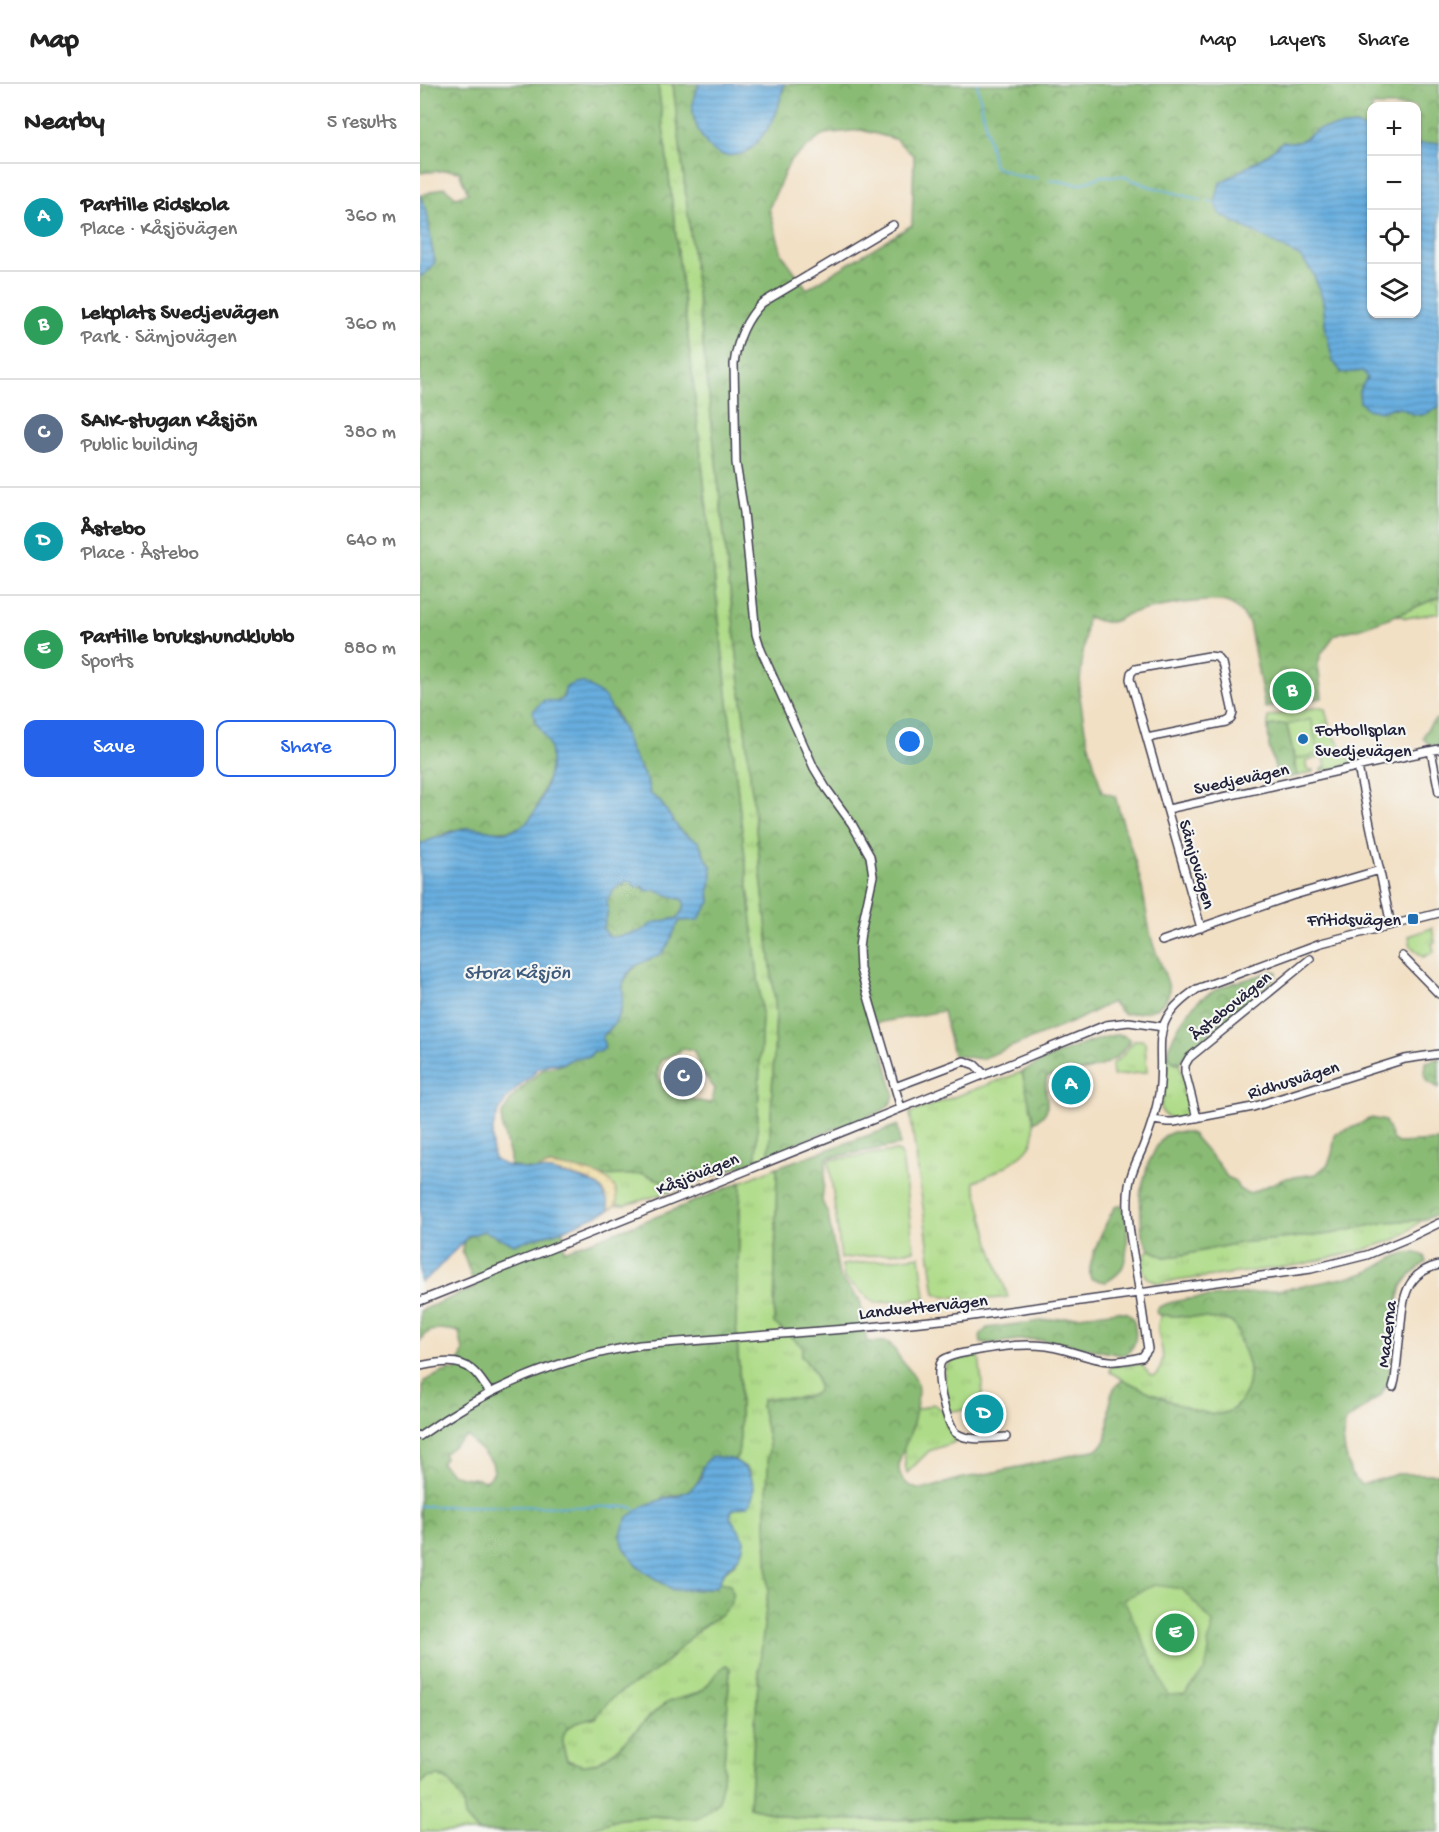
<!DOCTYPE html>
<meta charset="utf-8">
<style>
:root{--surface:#fff;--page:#f6f6f6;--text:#222;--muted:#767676;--line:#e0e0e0;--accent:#2563eb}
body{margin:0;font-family:"Gochi Hand",sans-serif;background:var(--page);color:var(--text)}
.controls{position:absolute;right:18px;top:18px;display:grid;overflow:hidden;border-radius:12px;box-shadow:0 2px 4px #0004}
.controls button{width:54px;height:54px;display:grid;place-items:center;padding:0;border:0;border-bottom:2px solid var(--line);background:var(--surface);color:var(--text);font:30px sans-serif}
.you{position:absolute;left:490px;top:658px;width:21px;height:21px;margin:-15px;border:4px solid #fff;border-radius:50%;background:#1a73e8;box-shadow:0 0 0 9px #1a73e833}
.badge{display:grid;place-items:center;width:39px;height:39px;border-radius:50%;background:var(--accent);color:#fff;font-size:20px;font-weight:700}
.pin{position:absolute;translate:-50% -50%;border:3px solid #fff;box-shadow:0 2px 6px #0006}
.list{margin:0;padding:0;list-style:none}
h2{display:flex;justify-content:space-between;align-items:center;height:78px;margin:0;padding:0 24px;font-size:26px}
h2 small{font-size:20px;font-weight:400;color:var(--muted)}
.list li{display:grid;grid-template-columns:39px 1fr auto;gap:18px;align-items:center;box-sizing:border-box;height:108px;padding:0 24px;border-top:2px solid var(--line)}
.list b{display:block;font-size:22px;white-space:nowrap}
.list p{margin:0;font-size:20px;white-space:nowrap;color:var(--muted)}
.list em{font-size:20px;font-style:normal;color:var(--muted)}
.actions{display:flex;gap:12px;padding:18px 24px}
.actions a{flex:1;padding:14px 0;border:2px solid var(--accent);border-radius:12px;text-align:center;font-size:21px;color:var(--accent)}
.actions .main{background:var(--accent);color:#fff}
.icon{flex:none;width:33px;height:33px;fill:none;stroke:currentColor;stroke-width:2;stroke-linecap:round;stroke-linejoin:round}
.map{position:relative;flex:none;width:1019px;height:1748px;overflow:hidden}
header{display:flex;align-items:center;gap:36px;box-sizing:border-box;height:84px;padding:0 30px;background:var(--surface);border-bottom:2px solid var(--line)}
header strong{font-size:28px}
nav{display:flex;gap:33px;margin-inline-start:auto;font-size:21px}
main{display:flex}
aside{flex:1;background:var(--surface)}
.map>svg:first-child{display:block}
.grass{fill:url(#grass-tufts);stroke:#687e61;stroke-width:1.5}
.forest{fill:url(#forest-crowns);stroke:#566e58;stroke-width:1.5;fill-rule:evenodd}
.sand{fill:url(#sand-dots);stroke:#887e6c;stroke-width:1.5}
.park{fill:url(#park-crowns);stroke:#687e61;stroke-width:1.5}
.pitch{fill:#aedb87;stroke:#687e61;stroke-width:1.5}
.water{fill:url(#water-rules);stroke:#45688d;stroke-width:1.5;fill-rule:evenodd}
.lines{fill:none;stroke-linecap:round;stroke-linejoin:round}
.stream{stroke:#68aedf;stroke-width:2}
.minor-casing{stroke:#413e50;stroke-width:10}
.minor{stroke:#fff;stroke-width:7}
.poi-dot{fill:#1f6fb2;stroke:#f6f6f2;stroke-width:2}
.labels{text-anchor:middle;stroke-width:4.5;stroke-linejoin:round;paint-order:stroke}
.poi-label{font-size:18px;fill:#22223b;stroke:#f6f6f2;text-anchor:start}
.street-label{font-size:18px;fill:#22223b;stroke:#f6f6f2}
.water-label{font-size:20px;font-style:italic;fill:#3e5a7d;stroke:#f6f6f2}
</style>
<header>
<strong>Map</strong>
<nav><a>Map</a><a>Layers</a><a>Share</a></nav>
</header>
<main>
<aside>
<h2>Nearby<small>5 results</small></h2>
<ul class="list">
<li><span class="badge" style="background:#0f9aa8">A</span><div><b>Partille Ridskola</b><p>Place · Kåsjövägen</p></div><em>360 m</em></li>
<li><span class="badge" style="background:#2e9e5b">B</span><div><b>Lekplats Svedjevägen</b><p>Park · Sämjovägen</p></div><em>360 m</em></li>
<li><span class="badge" style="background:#5c6f8a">C</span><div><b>SAIK-stugan Kåsjön</b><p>Public building</p></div><em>380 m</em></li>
<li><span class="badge" style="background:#0f9aa8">D</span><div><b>Åstebo</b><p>Place · Åstebo</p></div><em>640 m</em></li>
<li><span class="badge" style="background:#2e9e5b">E</span><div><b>Partille brukshundklubb</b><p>Sports</p></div><em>880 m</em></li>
</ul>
<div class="actions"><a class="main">Save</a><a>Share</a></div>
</aside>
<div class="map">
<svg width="1019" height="1748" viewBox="0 0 1019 1748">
<defs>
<pattern id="grass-tufts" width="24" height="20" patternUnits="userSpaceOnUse" patternTransform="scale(1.5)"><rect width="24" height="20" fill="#aedb87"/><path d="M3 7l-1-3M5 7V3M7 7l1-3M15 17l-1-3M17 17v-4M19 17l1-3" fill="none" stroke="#95bc75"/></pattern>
<pattern id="forest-crowns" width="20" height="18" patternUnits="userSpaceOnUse" patternTransform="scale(1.5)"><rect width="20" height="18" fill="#8abb74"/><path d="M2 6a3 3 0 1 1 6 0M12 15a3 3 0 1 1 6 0" fill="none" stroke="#709860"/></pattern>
<pattern id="sand-dots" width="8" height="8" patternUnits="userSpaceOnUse" patternTransform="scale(1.5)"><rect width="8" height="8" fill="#eeda9e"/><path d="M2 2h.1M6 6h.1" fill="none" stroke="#ccbb89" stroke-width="1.8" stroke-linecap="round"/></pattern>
<pattern id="park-crowns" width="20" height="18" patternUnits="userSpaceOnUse" patternTransform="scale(1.5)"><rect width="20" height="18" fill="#aedb87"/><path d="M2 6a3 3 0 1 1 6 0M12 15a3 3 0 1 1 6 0" fill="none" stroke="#95bc75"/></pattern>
<pattern id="water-rules" width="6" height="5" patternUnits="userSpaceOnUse" patternTransform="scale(1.5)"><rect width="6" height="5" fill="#68aedf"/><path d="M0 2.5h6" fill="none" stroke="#558db6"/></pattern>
</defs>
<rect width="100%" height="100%" fill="#f6f6f2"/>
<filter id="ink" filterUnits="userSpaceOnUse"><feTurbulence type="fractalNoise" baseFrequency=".0167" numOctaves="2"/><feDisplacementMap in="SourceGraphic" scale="12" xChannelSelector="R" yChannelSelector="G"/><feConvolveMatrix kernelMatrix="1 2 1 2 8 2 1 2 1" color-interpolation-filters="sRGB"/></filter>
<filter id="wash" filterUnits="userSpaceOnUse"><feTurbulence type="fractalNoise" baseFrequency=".008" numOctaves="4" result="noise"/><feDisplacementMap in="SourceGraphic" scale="24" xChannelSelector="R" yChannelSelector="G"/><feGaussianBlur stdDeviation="1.35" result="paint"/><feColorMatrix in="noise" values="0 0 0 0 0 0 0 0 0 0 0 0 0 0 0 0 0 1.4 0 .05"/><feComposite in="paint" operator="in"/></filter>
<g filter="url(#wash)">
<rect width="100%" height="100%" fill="#f2e0c5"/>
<path class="grass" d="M238,0H253L285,277L356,929L349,1070L336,1076L342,930L271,279Z
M1019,513V529L986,534L977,531Z
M901,623L905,625L911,648L934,681L901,687V685L906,683L904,673L886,676L887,686H893V688L877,692L875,687V675L863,640L848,642V633L867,628Z
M715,956H722L725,958L727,988L693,992L692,980L701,973Z
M748,969C749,976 751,978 759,979L766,1003L762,1006L763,1012L769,1013L771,1024L769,1033L754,1035L746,1032L743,1029L741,1024L745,985V972Z
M602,988C606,1005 619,1042 612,1058C605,1075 570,1091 554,1098L571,1163L588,1213C563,1217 539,1215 515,1210L490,1029Z
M357,1083L354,1239L385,1264L381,1272C392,1284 398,1291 398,1308C389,1317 357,1313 343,1315L341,1322L349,1359L346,1431L348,1506L339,1587L329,1723L372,1734L424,1736L554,1735L986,1748H160L200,1735L233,1732L277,1735L303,1696L310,1584L306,1581C294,1587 291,1601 280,1608C270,1614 255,1613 245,1620C222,1634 192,1681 165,1681C159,1681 153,1678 147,1676C136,1645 147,1640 176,1634L184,1621L196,1610L234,1588L252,1573L264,1557L298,1532L310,1501L300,1498C301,1487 308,1487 314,1480C319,1474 326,1460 323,1453C320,1446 313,1440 310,1433L312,1426L329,1421L334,1403L330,1389L327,1384L314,1376L318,1370L320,1353V1300L316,1240L321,1098Z
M224,1090L245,1098L249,1108L206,1121H197C196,1103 195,1101 180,1092Z
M1002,1136L979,1154L943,1166L879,1181L739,1199C721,1195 718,1178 729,1165L744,1173L763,1171L819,1159L911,1150L966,1138Z
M742,1231C756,1233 801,1233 811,1238C818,1242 818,1251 820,1258C822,1264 826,1269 827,1275C833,1296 825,1326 800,1330C777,1334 711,1301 690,1288V1282L721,1280L730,1291L735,1292C755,1267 728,1251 742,1231Z
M559,1271L563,1310L558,1315V1325L529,1327L524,1297L525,1283L533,1276Z
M513,1320L522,1326L535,1358L509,1367L487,1389C484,1380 486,1372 483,1363L490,1349L495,1326Z
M19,1692L30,1698L43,1718L45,1733L58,1748H0V1701L7,1694Z"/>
<path class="forest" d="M0,0H238L271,279L342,930L336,1076L249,1108L245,1098L224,1090L180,1092L163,1087L129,1081L117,1086L103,1085L90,1081V1072L82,1044V1030L95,1010L124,984L138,982L154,974L169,973L182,952L188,948L201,928L203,899L210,888L219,880L243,868L255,844L260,837L290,818L289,805L292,794L291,782L285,773L279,758L261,748L239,716L230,710L227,697L210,666L205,649L195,627L146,603L143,614L114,636C119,642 125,648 128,655C135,668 131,687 126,699C114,732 110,750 70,747C64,747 58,744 52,744C36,742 15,755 0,760V193L11,185L15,177L0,112L24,103L36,113L48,109L39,88L28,86L0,89V22L2,4ZM269,965L274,967L281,987L295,1005L291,1019C269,1017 257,1009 239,996L238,986L241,976L262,966Z
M253,0H279C277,6 273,13 273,19C271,40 284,58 300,70L335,60L356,30L364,0H1019V59L997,60L996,22H952L951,48L936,41L899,45L879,58H862L844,73L800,99L862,162L881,173L893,189L903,216L906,247L922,289L944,287L948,294L939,307L940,318L948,325L983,324L990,328L1018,322L1019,320V513L977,531L938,545L919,549L914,552L901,570L898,580L902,614L845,624L829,539C824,532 818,523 809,519C791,512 732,524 711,529C704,531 697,537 690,538C682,539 674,535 667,533L659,606L665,646L682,708L695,712C702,739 712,764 719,791C726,815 726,839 734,863C737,872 752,903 749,909C743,929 720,929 703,930L692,918L655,937L561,975L533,971L523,927L456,939L474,1010C473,1018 469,1022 462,1027L349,1070L356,929L285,277ZM441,46L475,55L494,72L492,141L387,205L362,170L349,124L370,77L404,50ZM883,599L885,611L862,615Z
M1019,634V662L1009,661L1003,654C1005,647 1013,636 1019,634Z
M863,640L867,641L877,692L867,694L858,693L849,663L848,642Z
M207,797L213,798L227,807L234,806L263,816L265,822L258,834L233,839L222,847L201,852L190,853L183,845L188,828L187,817L194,805Z
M851,887L857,888L855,893L849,900L765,971L759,979C735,978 760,938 768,929C773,922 781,914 789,910C806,898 832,896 851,887Z
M698,950L705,952L710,956C706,962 702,970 695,974C677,988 649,989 627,993C621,1013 638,1025 614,1038L602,988C629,972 668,957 698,950Z
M1019,974V1004L1007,997L1005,989L1006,978Z
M951,1034L965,1037L973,1056L978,1059L1019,1057V1130L1002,1136L966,1138L911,1150L819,1159L763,1171L744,1173L729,1165L722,1151L720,1110L728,1080L736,1064L744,1052L753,1048H766L772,1050L798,1080L807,1093L815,1097L819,1105L824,1108L830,1109L866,1094L896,1090L908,1080L912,1070L915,1051C922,1045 930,1046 938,1041C942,1039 946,1036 951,1034Z
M478,1041L480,1061L407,1074L402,1117L408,1130L419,1192L440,1216L447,1258C475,1257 467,1256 482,1277C487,1283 493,1289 496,1296C501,1307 494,1338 490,1350C485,1363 472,1383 484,1397C489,1402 496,1406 504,1405C517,1403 530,1396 544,1394C589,1386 634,1375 678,1365C679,1364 684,1359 685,1358C692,1341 683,1303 704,1296C725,1306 777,1332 799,1330C821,1328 830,1304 829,1285C828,1275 823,1267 821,1258C818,1252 818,1242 811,1238C802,1233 755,1233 742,1231L737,1230L736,1226L739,1223C758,1214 782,1214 803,1212C840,1209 876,1204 913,1196C923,1194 935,1192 945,1189C963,1182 985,1160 1004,1172L1006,1178L991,1190L982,1202L976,1224L969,1296L961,1311L925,1338L923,1354L925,1368L931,1390L941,1401L977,1390H1019V1748L554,1735L424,1736L372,1734L329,1723L339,1587L348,1506L346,1431L349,1359L341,1322L343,1315C357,1313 389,1317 398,1307C398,1291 392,1283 381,1272L382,1266L384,1264L354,1239L357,1083ZM721,1507L793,1539L788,1559L789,1567L704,1516Z
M321,1098L316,1240L320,1300V1353L318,1370L314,1376L300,1375L282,1383C279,1410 262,1408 242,1415C236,1418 230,1420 224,1422L204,1463L219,1484L248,1503L278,1506L296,1502L300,1498L310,1500C312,1507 314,1511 311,1518C306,1530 289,1537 280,1545C263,1558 253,1574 236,1586C212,1605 193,1605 176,1634C147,1640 136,1645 147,1676C153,1678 159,1681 165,1681C193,1681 222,1634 245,1620C255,1613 270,1614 280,1608C291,1601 294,1587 306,1581L310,1584L303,1696L298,1719L277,1735L233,1732L200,1735L160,1748H58L45,1733L43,1718L30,1698L19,1692L7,1694L0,1701V1324C5,1315 1,1306 4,1297L28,1286L37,1287L43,1266L39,1248C24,1244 9,1242 0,1257V1227L55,1203L42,1167L43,1160L47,1152L64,1147L90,1157L112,1155L143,1146L144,1167L246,1129ZM47,1352L72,1378L74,1388L70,1394L64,1397C55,1392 47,1395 38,1392C31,1390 26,1384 21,1379L25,1374L23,1370Z
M701,1121C710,1134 709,1173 701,1186C697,1192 691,1195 686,1198L671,1195C664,1182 688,1134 696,1122Z
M698,1227C702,1228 705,1228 708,1229C717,1235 718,1258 711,1265C710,1267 705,1270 703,1271C669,1266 633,1253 598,1256C586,1257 572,1262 561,1258L560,1252L567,1244Z"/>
<path class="sand" d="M129,1081C146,1084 184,1087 194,1102C198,1108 197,1115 197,1121L189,1126C188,1118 186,1110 181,1104C168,1092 133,1087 117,1086Z"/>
<path class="park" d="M883,599L885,611L861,615L859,604Z
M1012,844L1015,858L1012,859L1014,868L1003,873L991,862L989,852Z"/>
<path class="pitch" d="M891,635L899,670L875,675L867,641Z
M476,1067L480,1068L482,1073L494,1166L421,1175L409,1076Z
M500,1172L505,1214L455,1219L424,1194L422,1181Z
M734,1501L762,1505L793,1539L788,1559L789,1567L785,1586L765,1610L748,1611L704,1515Z"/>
<path class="water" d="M279,0H364C362,9 360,18 357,27C353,38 336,63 326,68C319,71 306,73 299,70C282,62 271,35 273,18C274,12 277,6 279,0Z
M936,41L951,48L952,230H996L997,60L1019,59V322C1013,326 1007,331 1000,331C981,330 985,316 961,328L948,325L940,318L939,307L947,294L943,287L922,289L913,277L906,247L903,216L893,189L881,173L801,131L795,119L800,99L844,73L862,58H879L899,45Z
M0,110C1,117 6,121 7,128C10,144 10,160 15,177L11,185L0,193Z
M155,599H164L185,613L205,649L210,666L227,697L230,710L239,716L261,748L279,758L285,773L291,782L292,794L289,805L290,818L278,836L260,837C253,846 251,858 244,867C234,878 213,875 204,897C202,901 203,907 203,911C202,928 196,942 182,952L185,964L180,968L174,967L169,973L154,974L142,980H129L116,985C114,993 106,995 100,1001C78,1020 67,1046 74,1075L82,1080L103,1085L132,1087L168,1097L180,1103L188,1118L189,1126L143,1146L94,1160L64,1147L48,1152C43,1160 37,1164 30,1171C20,1181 13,1192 0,1198V760C16,754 31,747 48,744C59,742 72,749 84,748C90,747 100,744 105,740C119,728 131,691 131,673C131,652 116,646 113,627L124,616L138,618L143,614L146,603ZM207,797L213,798L214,803L222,802L227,807L234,806L263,816L265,822L258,834L233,839L222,847L201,852L190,853L183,845L188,828L187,817L194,805Z
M292,1372C299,1374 305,1373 311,1375C330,1382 340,1403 329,1421L312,1426L310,1433L324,1454C324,1481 301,1481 300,1498L297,1502L287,1505L253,1506L219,1484L204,1463L201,1452L203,1443L208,1433L217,1427L224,1422L243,1415L257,1412L270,1406L281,1395L282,1383L285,1379Z"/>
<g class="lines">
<path class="stream" d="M557,0L574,82L598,92L617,94
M629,96L661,100L682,92H703L728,102L781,116
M788,117L795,119
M0,1422L211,1423L217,1427"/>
</g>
</g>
<g filter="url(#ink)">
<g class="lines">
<g class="minor-casing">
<path id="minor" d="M473,141L342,219C325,236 317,257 314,280L316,379L324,429L336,550L341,566L394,684L406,704L432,740L450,772L453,792L441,847L439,864L440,885L481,1024
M727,654L806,638L811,635L813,629L802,579L797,573L789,572L715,585L711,589L710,595L781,844
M1011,667L1019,708
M938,683L971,841
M748,725C838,706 928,684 1019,665
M742,857L871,812L960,786
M982,872L1019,910
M475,1003L544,977L555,981L564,990
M777,1034L765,988V981L769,974L890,875
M733,1036L747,1038H754L833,1023L985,975L1019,970
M0,1217C229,1125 458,1035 686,941L709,938L743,943
M0,1282C16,1279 38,1274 52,1286C59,1291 64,1301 70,1308
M973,1303L975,1296C977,1280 978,1264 980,1249C983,1218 983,1189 1019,1181
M0,1352C70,1302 136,1275 220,1261L439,1244L531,1235L891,1185L947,1171L988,1154L1019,1139
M586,1353C572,1354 548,1358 536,1349C526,1341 512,1283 523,1276C531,1270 545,1269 554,1267C578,1263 602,1259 627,1262C648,1265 668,1275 690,1277C701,1278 711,1275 722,1273L728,1265C724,1241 721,1216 717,1192C712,1163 705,1131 709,1101C711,1087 718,1075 723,1063C730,1046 736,1028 739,1010C746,959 725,940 777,905L901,859L1019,829"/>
</g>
<use href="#minor" class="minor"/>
</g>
</g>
<g class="poi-dot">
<circle cx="883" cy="655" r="6"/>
<rect x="987" y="829" width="12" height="12" rx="3"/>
</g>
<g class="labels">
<g class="poi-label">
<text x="895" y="651">Fotbollsplan<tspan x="895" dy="21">Svedjevägen</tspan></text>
<text x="981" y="841" text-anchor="end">Fritidsvägen</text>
</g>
<g class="street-label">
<text transform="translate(821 694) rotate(-12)" y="6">Svedjevägen</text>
<text transform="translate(778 780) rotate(74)" y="6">Sämjovägen</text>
<text transform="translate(810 921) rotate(-39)" y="6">Åstebovägen</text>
<text transform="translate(873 995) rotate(-17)" y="6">Ridhusvägen</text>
<text transform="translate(277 1089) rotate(-22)" y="6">Kåsjövägen</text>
<text transform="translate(503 1222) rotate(-6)" y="6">Landvettervägen</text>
<text transform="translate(966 1250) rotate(-83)" y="6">Maderna</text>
</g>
<g class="water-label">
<text x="97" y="894">Stora Kåsjön</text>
</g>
</g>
</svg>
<div class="controls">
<button>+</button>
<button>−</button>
<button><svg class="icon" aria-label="locate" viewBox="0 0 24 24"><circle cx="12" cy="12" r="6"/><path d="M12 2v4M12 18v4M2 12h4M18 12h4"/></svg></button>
<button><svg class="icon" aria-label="layers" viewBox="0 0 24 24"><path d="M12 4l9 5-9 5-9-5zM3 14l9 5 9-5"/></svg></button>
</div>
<div class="you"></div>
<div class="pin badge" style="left:651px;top:1001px;background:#0f9aa8">A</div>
<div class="pin badge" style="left:872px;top:607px;background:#2e9e5b">B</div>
<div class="pin badge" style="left:263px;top:993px;background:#5c6f8a">C</div>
<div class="pin badge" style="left:564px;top:1330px;background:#0f9aa8">D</div>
<div class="pin badge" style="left:755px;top:1549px;background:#2e9e5b">E</div>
</div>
</main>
